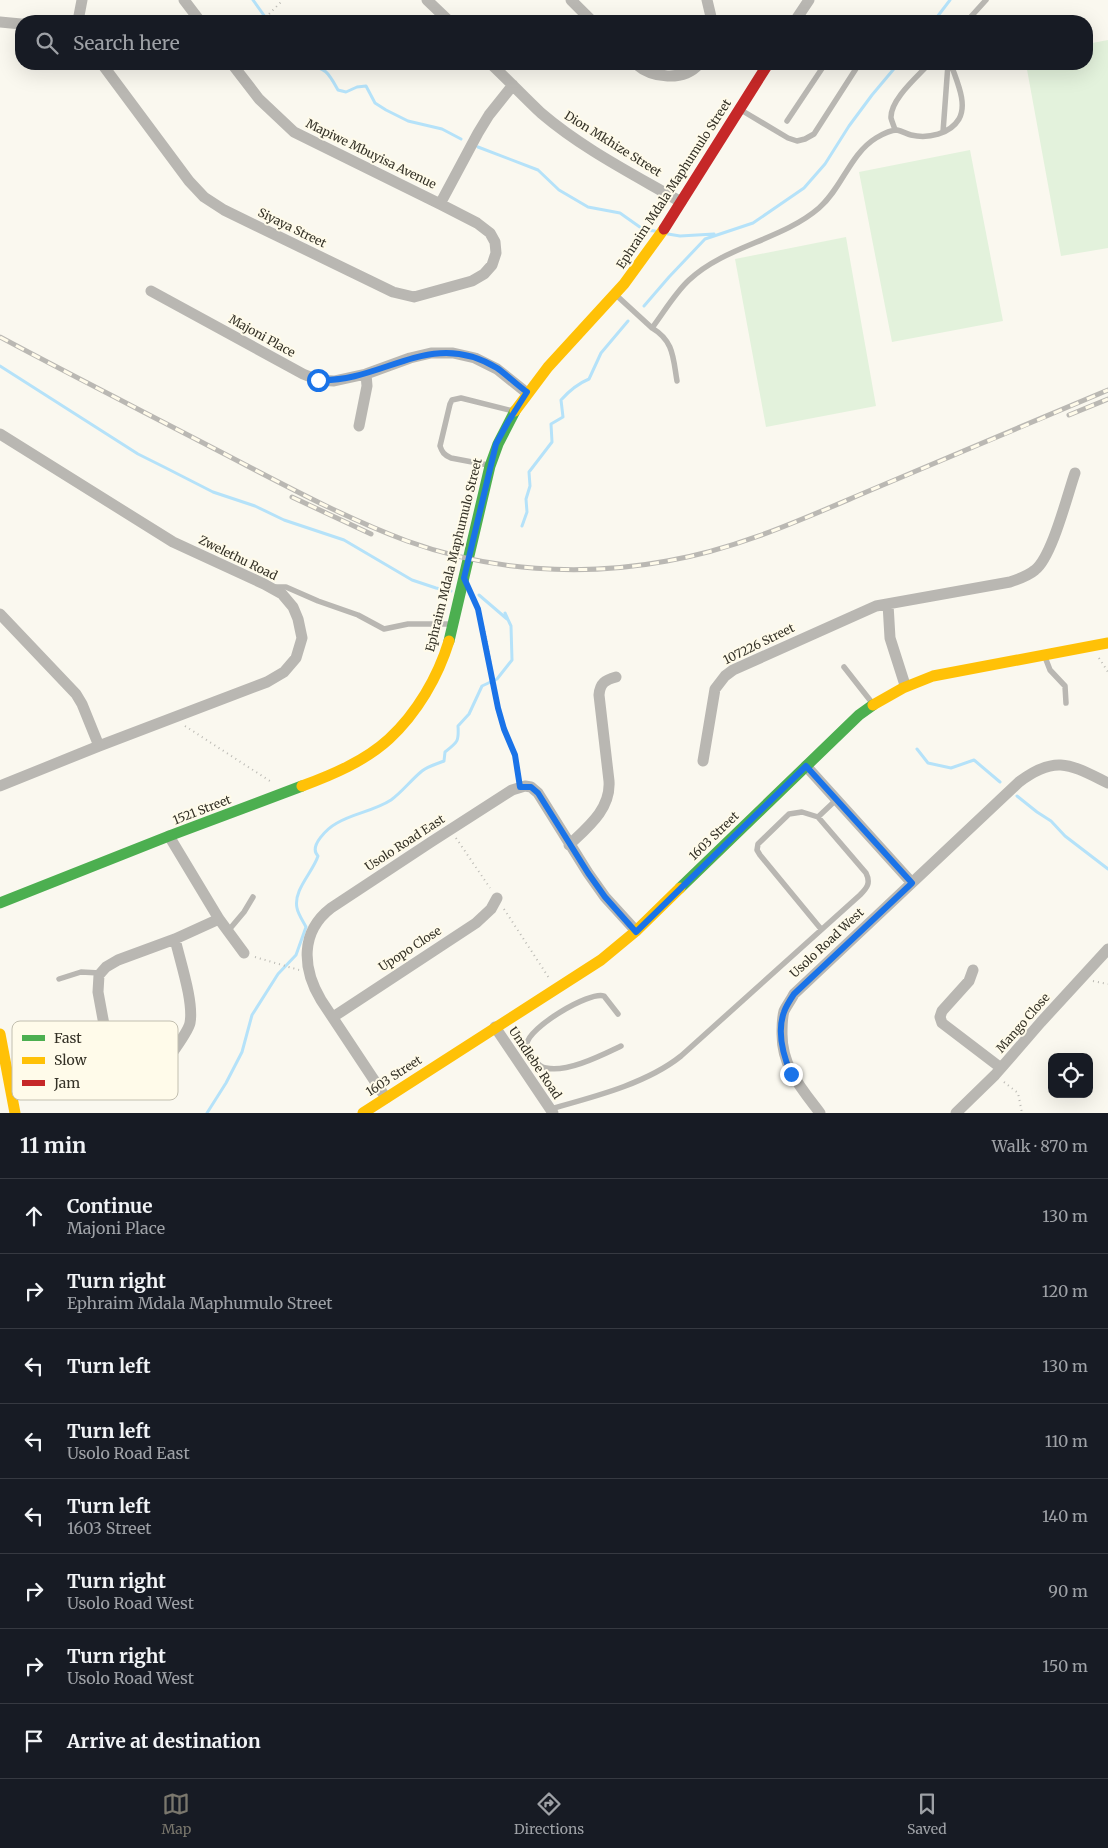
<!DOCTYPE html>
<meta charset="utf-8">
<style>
:root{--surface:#171b24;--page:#242831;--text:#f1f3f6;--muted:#9ea1a6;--line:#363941;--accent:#7a776d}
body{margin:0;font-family:Merriweather,serif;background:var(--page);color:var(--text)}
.controls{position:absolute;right:15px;bottom:15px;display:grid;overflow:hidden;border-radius:10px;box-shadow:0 5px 20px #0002}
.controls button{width:45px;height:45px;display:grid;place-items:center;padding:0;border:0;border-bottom:1px solid var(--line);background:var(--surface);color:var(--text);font:25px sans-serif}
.stop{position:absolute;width:15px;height:15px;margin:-11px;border:4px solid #1a73e8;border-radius:50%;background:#fff}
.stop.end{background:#1a73e8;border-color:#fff;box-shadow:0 1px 5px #0008}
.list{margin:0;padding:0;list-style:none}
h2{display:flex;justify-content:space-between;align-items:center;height:65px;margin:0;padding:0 20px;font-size:21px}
h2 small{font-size:16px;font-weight:400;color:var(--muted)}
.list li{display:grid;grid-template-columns:32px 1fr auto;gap:15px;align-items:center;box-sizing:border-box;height:75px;padding:0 20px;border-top:1px solid var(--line)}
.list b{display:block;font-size:19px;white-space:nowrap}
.list p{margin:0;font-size:16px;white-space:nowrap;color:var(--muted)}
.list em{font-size:16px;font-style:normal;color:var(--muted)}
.icon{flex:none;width:28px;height:28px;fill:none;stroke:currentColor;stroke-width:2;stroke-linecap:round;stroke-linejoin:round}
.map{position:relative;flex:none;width:1108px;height:1113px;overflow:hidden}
.search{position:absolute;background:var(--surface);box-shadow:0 5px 20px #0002;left:15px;right:15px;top:15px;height:55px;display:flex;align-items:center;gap:12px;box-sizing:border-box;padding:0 18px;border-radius:20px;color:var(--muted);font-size:19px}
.sheet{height:665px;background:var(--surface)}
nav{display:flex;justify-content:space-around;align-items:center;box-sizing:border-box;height:70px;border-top:1px solid var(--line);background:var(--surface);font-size:14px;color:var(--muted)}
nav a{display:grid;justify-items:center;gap:2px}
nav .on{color:var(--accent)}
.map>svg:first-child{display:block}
.green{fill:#e3f2dc}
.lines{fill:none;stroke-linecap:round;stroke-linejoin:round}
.stream{stroke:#b5e2f9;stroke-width:3}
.path{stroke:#bbbab4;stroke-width:2;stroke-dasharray:1 4;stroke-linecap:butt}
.lane{stroke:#b9b7b2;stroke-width:5.5}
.street{stroke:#b9b7b2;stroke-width:11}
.fast{stroke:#4caf50;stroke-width:11}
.slow{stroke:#ffc107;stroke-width:11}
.jam{stroke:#c62828;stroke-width:11}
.rail-casing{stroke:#bab8b3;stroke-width:5}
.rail{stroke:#fffbea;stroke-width:3;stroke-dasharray:9;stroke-linecap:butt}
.route{stroke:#1a73e8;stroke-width:6}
.labels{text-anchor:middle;stroke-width:4;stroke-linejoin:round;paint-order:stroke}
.street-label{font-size:12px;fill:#353227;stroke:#fffbea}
.key{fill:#fffbea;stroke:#c2bfb0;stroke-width:1}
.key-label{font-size:14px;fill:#353227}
</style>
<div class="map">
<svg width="1108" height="1113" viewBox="0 0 1108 1113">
<rect width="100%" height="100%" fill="#faf8ef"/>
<path class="green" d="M1108,40V248L1061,256L1026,64H1087V44Z
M970,150L1003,321L892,342L859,172Z
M846,237L876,406L766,427L735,259Z"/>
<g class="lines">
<path class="stream" d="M253,0L268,21
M934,21L950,0
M306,64C327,69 328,72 338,90L346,92L357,87L366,86L375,103L386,110L408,121L442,129L461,139
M478,147L538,170L559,190L588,207L620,213L644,230L655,231
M668,234L680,236L714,234
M644,306L669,277L705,239L753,223L804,188L825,164L849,126L872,95L898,64
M0,366L138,454L166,468L213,492L255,506L284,520L344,540L412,580L436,588L451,591
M522,526L527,512L526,499L530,486L529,472L552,442L551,424L563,417L561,400C569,391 577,384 589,379L601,353L628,321
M479,595L507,619
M917,749L928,763L951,768L974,760L1000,782
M1017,796L1037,812L1051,821L1065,836L1108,869
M207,1113L226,1083L242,1052L252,1015L278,974L296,955L306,927C303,921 298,914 297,908C293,890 313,872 318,856C308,846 328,828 337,823C354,813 374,811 391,800C402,792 411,780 422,771C428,766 437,764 444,761L445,752C458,742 459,741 458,726L469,714L482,686L497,679L512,660L511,626L505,613"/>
<path class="path" d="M262,21L283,0
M474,598C488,632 491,671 498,707C501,724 509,738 514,754C517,761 517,770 518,777
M1099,658L1108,672
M185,726L273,783
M456,838L490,888
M504,909L549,978
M255,957L299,970
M1093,981L1108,984
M1004,1082L1018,1093L1022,1113"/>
<path class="lane" d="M967,21L986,0
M741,110L788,138L797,141L805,139L814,134L859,64
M787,121L825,64
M895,130C894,126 892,122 891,118C890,100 917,77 929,64
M943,132L948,64
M616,295L652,328C664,312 675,293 689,280C725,246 782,240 819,208C842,188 850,154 876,138C881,135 891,130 897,130C902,131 907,134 911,135C928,139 950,134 959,119C968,103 956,80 951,64
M652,328C674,341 673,358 677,381
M488,465L451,458C444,455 442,452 440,446L450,404L452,400L461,398L513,411
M272,587H286L318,601L358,615L384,629L408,624H453
M1045,657L1050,670L1065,686L1066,703
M844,667L873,704
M818,817L836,800
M228,931L244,912L253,897
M59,979L81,972L100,973
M618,1014L604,996C589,991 528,1028 527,1044C530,1053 536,1066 546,1068C567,1073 602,1055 621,1046
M550,1109C593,1097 646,1084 681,1056L860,895C867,888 871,883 866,873L818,817L802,812L789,814L758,844L757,850L760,855L821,929"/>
<path class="street" d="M184,0L200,21
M427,0L449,21
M571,0L592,21
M707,0L712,21
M78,21L82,0
M795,21L809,0
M0,22L21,24
M102,64L189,181L204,197L224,210L393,292L414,297L472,281L484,274L492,265L496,253L495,242L490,233L477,223L440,204L294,132L259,99L232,64
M491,64C508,80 524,97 541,113C583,149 633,174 681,202
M636,64C652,78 683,82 699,64
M440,204L478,133L489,115L513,85
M151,291L303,374L318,380L334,381L366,374L410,358L431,353H453L475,358L497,369L527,393
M359,426L367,386L366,374
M0,434L173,542L264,584L282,594L293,607L298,619L302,638L296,658L284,672L267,682L99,746L0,786
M888,604L890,638L905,685
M0,614L76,694L82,704L99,746
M703,761L715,689L725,676L733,670L876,606L1010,582C1019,579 1028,576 1035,570C1052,557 1067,496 1075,473
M806,766L912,883
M169,836L219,919L244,953
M569,845C588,827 611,809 609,781L599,695C600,683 605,680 616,677
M175,939C180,961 194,1002 190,1023C188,1033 155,1078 146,1085C142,1088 137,1091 132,1092C124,1093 118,1086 114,1079L98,992L99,975L106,967L118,960L175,939L219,919
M973,970L969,981L942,1011L940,1017L942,1023L1001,1068
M333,1017L476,923L491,909L497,898
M495,1027L553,1113
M386,1098L321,1000C302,968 300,932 331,908L431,842L512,790L525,786L531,787L538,793L588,873L605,897L636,931
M820,1113C801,1088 782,1067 782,1034C782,1027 782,1018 784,1011C787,1005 791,1000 794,994L1019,782C1056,754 1071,765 1108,783
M956,1113L995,1075L1041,1022L1108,949"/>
<path class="fast" d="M449,641L490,466L498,444L515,411
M680,888L859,715L873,705
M0,903L169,836L302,786"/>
<path class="slow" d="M515,411L548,367L624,284L664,229
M873,705L903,688L933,676L1108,643
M302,786C332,775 365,761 389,739C417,713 438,677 449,641
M0,1034L15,1113
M363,1113L601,960L636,931L680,888"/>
<path class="jam" d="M664,229L768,64"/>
<g class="rail-casing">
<path id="rail" d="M0,337C71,375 142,411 213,448C277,481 340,516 407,541C490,571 581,577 667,561C738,549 805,518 871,490C950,457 1029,424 1108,390
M1069,415L1108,399
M292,497L371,534"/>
</g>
<use href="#rail" class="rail"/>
</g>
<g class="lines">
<path class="route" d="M318,380C384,383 430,327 497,368C507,375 517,385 527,392L508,422L496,444L464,578L478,609L498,708L504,729L515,755L520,787H531L538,793L588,873L605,897L636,932L806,766L912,883L794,994C790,1000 786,1006 784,1012C777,1031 783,1055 791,1074"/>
</g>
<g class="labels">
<g class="street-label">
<text transform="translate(613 144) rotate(32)" y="4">Dion Mkhize Street</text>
<text transform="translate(371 154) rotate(26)" y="4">Mapiwe Mbuyisa Avenue</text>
<text transform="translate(674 184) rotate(-57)" y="4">Ephraim Mdala Maphumulo Street</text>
<text transform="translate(292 228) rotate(26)" y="4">Siyaya Street</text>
<text transform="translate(262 336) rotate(29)" y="4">Majoni Place</text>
<text transform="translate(454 555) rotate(-76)" y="4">Ephraim Mdala Maphumulo Street</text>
<text transform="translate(238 558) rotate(26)" y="4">Zwelethu Road</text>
<text transform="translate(759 644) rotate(-26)" y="4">107226 Street</text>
<text transform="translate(202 810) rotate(-21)" y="4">1521 Street</text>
<text transform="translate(714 836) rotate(-44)" y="4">1603 Street</text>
<text transform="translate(405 843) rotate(-33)" y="4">Usolo Road East</text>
<text transform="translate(827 943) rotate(-43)" y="4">Usolo Road West</text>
<text transform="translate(410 949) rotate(-33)" y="4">Upopo Close</text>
<text transform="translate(1023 1023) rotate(-49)" y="4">Mango Close</text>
<text transform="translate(535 1063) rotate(56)" y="4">Umdlebe Road</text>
<text transform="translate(394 1076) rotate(-33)" y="4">1603 Street</text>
</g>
</g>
<rect x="12" y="1021" width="166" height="79" rx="8" class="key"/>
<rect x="22" y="1035" width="23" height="6" fill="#4caf50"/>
<rect x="22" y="1057" width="23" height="7" fill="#ffc107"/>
<rect x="22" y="1080" width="23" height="6" fill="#c62828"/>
<g class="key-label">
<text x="54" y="1043">Fast</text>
<text x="54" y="1065">Slow</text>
<text x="54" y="1088">Jam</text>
</g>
</svg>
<div class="controls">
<button><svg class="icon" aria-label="locate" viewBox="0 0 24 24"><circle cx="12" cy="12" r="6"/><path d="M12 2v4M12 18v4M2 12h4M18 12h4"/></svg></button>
</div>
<div class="stop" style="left:318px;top:380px"></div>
<div class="stop end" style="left:791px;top:1074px"></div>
<div class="search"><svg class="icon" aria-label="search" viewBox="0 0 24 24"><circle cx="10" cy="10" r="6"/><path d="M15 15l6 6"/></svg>Search here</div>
</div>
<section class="sheet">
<h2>11 min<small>Walk · 870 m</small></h2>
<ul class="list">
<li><svg class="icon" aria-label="ahead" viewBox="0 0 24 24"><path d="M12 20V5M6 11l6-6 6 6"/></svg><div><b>Continue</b><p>Majoni Place</p></div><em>130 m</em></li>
<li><svg class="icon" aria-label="right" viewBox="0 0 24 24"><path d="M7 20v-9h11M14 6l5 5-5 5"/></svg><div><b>Turn right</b><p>Ephraim Mdala Maphumulo Street</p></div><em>120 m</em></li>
<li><svg class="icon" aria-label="left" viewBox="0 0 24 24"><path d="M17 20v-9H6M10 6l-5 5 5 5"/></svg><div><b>Turn left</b></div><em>130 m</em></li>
<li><svg class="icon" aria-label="left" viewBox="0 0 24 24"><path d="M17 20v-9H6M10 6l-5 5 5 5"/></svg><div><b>Turn left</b><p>Usolo Road East</p></div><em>110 m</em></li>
<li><svg class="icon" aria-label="left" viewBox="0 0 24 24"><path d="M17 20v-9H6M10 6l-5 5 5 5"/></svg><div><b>Turn left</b><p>1603 Street</p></div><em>140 m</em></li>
<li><svg class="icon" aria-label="right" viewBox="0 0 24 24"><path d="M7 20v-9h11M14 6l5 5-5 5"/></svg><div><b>Turn right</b><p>Usolo Road West</p></div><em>90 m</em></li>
<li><svg class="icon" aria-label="right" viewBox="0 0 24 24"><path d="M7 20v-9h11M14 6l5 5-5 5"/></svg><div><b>Turn right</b><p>Usolo Road West</p></div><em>150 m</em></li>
<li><svg class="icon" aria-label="arrive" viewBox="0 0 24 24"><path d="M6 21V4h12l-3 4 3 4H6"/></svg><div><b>Arrive at destination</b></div></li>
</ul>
</section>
<nav>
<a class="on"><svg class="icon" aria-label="map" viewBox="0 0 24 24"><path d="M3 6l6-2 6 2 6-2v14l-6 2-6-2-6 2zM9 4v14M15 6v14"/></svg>Map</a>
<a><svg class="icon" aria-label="directions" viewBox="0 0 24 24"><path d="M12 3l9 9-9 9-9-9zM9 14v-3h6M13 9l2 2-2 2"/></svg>Directions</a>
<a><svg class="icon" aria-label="saved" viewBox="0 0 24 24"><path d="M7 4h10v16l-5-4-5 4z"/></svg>Saved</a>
</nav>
